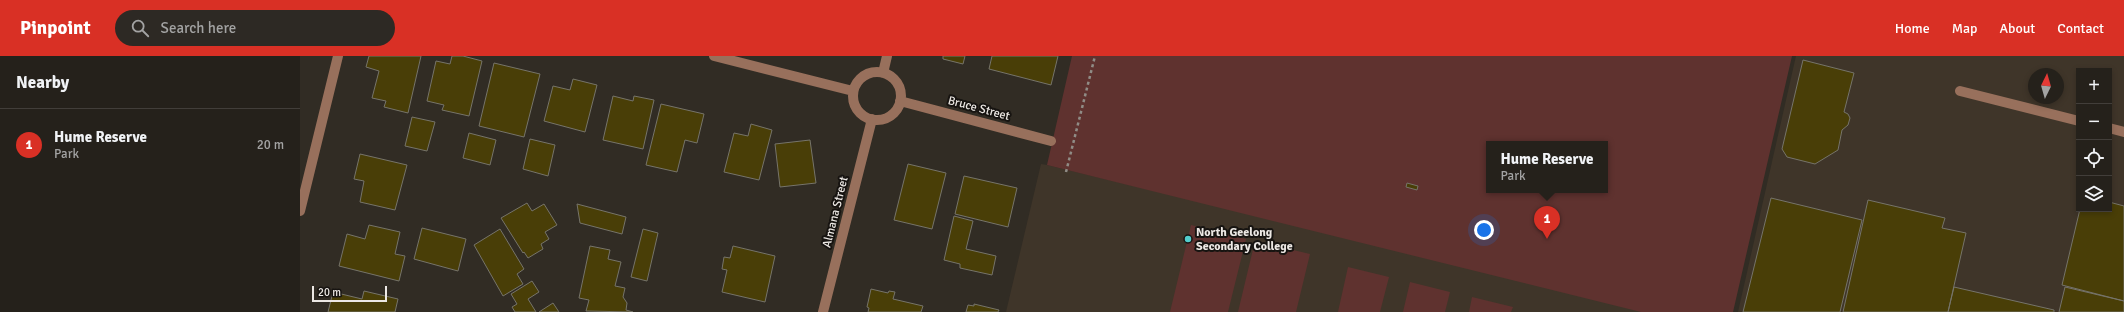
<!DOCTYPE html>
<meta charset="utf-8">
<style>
:root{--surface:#25211b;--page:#2d2924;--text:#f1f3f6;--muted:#a3a3a3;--line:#423e3a;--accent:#d93025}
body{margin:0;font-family:Signika,sans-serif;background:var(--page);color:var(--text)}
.controls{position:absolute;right:12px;top:12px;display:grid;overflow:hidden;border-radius:0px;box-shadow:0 2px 6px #0003}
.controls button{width:36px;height:36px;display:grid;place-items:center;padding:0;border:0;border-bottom:1px solid var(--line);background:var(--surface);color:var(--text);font:20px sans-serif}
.compass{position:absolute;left:1728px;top:12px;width:36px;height:36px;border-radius:50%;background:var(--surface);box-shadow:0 2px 6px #0003;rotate:5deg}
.scale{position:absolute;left:12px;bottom:10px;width:75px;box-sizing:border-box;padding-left:4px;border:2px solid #ece8e4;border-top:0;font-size:11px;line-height:14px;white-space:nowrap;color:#ece8e4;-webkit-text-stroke:3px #171411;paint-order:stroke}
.you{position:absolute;left:1184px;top:174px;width:14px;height:14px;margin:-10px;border:3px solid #fff;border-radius:50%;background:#1a73e8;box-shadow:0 0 0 6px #1a73e833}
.badge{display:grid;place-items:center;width:26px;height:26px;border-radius:50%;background:var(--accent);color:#fff;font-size:13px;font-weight:700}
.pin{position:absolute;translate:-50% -33px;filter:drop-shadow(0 1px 2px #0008)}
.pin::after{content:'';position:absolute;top:21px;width:14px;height:12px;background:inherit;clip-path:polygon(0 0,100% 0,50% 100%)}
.popup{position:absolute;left:1186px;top:85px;width:122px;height:52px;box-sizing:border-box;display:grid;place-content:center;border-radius:0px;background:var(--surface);filter:drop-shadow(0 1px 3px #0005);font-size:13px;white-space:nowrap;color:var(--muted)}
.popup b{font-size:15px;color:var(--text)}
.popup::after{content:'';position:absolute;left:50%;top:100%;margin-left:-8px;border:8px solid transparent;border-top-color:var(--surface)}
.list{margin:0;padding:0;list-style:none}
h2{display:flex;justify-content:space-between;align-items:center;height:52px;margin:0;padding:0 16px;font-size:17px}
h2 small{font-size:13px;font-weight:400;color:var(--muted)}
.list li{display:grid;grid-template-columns:26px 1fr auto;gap:12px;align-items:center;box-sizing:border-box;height:72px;padding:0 16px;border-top:1px solid var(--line)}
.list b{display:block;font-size:15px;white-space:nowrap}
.list p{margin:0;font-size:13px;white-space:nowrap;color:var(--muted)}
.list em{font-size:13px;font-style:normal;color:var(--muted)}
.icon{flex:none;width:22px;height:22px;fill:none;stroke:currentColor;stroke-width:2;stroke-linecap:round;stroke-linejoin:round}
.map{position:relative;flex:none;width:1824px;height:256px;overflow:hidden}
header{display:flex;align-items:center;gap:24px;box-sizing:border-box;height:56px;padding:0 20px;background:var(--accent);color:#fff}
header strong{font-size:19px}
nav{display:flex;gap:22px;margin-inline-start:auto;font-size:14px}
.search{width:280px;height:36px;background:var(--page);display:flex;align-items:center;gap:10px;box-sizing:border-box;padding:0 14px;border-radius:22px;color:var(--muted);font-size:15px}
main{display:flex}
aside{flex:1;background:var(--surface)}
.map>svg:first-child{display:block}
.built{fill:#3f3529;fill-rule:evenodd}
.green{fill:#5f322f;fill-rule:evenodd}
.building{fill:#493e07;stroke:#76746a}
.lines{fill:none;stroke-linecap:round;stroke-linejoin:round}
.path{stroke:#908c86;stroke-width:2.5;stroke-dasharray:3 3;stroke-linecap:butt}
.minor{stroke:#98705c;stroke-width:10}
.poi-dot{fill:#52cdcc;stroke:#171411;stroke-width:1.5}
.labels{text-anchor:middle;stroke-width:4;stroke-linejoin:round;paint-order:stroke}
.street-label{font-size:12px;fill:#ece8e4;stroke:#171411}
.poi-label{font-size:12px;font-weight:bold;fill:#ece8e4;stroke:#171411;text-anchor:start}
</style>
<header>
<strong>Pinpoint</strong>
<div class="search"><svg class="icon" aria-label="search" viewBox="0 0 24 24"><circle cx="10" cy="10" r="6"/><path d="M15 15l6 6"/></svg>Search here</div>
<nav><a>Home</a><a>Map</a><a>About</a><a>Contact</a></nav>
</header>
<main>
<aside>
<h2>Nearby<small></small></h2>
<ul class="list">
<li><span class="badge">1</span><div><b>Hume Reserve</b><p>Park</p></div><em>20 m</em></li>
</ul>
</aside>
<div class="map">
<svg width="1824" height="256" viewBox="0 0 1824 256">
<rect width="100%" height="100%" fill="#312c24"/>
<path class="built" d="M1496,0H1824V256H1438ZM1779,15H1809V153H1779ZM1734,18H1758V42H1734Z
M741,108L747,109L1357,256H706Z"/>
<path class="green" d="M772,0H1492L1433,256H1341L747,109ZM1189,88H1305V134H1189Z
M891,169L946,183L928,256H870Z
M955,185L1010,198L996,256H938Z
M1048,211L1089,221L1080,256H1038Z
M1110,226L1150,236L1145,256H1103Z
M1172,241L1213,251L1211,256H1169Z"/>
<path class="building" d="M69,0H121L108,57L84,51L86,45L72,42L79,15L66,11Z
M152,0H163L182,5L169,60L142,54L144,49L127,45L136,5L150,8Z
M643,0H665L663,8L643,3Z
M692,0H758L751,29L689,13Z
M1503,4L1554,17L1544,56L1548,58L1550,62L1548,69L1542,74L1538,94L1515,108L1487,101L1482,93Z
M194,7L240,18L224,81L179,70Z
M273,23L297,29L285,76L244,65L253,30L270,34Z
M313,40L333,45L334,40L354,44L343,93L303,84Z
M361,48L404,58L397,87L385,84L377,116L346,109Z
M112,61L135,66L127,95L105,90Z
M451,68L472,74L459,124L424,116L434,77L448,80Z
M169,77L196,84L190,109L163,102Z
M230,83L255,89L248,120L223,113Z
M510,84L516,127L480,131L475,88Z
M60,98L107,109L95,154L60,146L64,125L54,123Z
M608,108L646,117L632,173L594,164Z
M664,120L717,132L708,171L655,158Z
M1107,127L1118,130L1117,134L1106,131Z
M1471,142L1562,164L1540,256H1443Z
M1568,144L1645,162L1642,172L1666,177L1648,256H1543Z
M1809,146L1824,150V245L1762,229L1780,153H1809Z
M227,147L232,155L244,148L257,169L245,176L249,183L241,188L243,193L228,202L224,196L223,197L201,162Z
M277,148L326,161L322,178L280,167Z
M654,160L673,165L666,193L696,200L692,219L660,212V208L644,204Z
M69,169L100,176L95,198L105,200L99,225L39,210L47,178L65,183Z
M122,172L166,183L158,215L114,203Z
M200,173L224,213L217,218L223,228L203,240L174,189Z
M343,173L358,177L347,225L331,221Z
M290,190L310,194L308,203L321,206L315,230L325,232L323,241L327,247L326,254L333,256L286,255L289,244L279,242Z
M433,190L475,200L465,246L422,236L427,214L422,213L424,201L430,202Z
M232,225L239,236L228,243L236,256H215L212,251L217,248L211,238Z
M1654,231L1754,254V256H1648Z
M1765,231L1824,245V256H1759Z
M571,233L588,237L589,235L595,236L593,243L623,250L621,256H568L569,252L567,251Z
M64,235L98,243L95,256H28L33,236L62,243Z
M253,247L259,256H239Z
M674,248L699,254L698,256H666L668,249L674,250Z"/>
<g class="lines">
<path class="path" d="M766,116L795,0"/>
<path class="minor" d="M414,0L553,35
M553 40a24 24 0 1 1 48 0a24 24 0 1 1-48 0Z
M583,17L587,0
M1660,35L1779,65
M600,45L751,85
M1809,72L1824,76
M0,155L38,0
M523,256L572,63"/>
</g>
<circle class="poi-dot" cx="888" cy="183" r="4"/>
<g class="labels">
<g class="street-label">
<text transform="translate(679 52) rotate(15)" y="4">Bruce Street</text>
<text transform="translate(535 156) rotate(-76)" y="4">Almana Street</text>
</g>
<g class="poi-label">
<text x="896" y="180">North Geelong<tspan x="896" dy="14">Secondary College</tspan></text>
</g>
</g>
</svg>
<div class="controls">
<button>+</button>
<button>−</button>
<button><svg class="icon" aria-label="locate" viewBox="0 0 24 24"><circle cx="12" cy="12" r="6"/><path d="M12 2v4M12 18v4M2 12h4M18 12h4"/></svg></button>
<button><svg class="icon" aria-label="layers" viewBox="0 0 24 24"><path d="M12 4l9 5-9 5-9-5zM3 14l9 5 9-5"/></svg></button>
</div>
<svg class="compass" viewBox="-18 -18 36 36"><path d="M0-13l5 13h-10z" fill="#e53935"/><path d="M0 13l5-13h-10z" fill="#a3a3a3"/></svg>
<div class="scale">20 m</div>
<div class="you"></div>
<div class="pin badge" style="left:1247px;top:183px">1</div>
<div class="popup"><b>Hume Reserve</b>Park</div>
</div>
</main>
